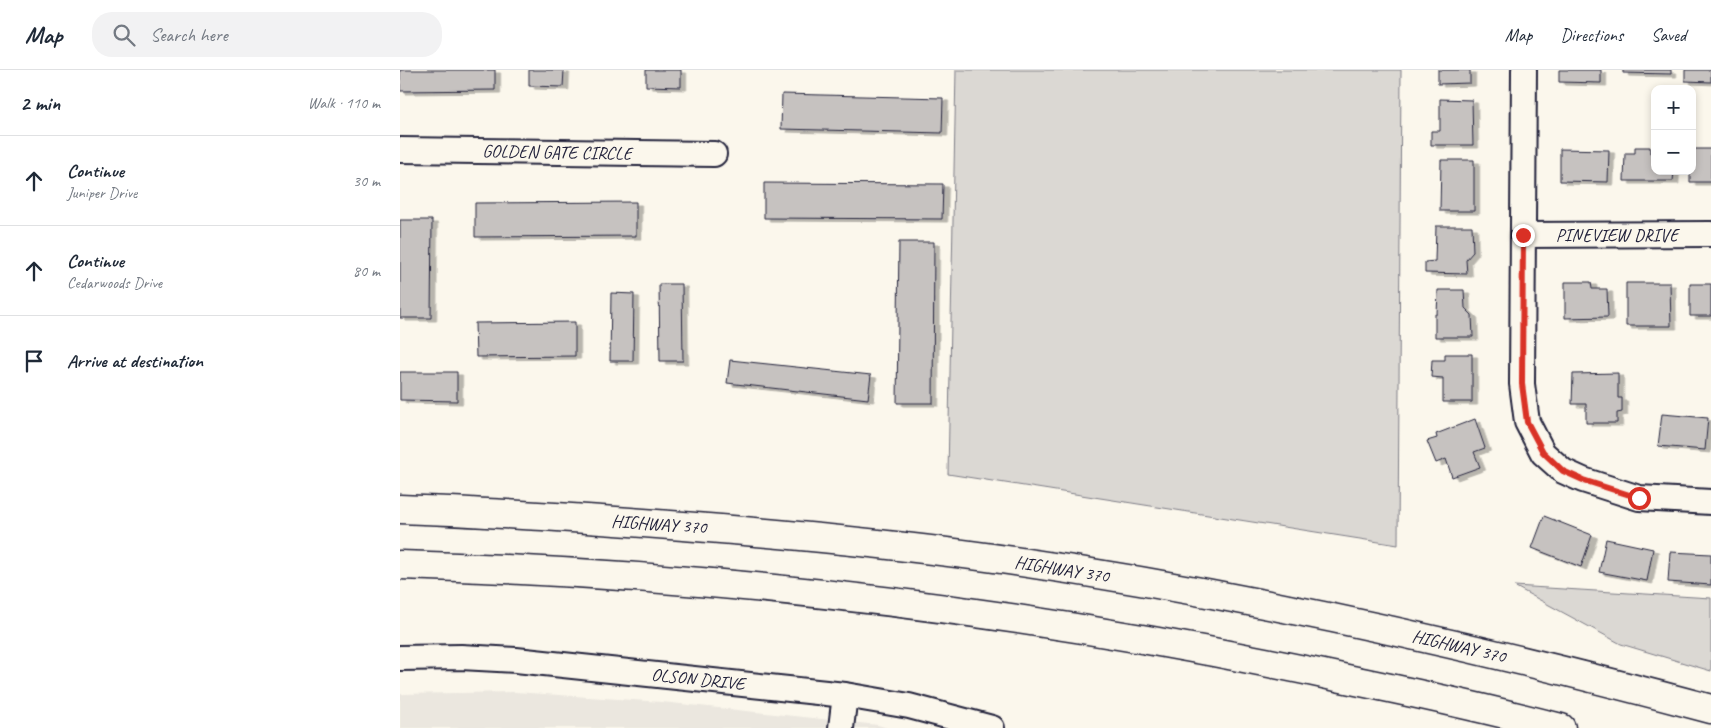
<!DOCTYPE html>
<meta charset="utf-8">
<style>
:root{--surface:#fff;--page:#f2f2f3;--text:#1f2937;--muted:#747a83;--line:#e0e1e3}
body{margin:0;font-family:Caveat,sans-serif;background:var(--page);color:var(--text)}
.controls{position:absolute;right:15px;top:15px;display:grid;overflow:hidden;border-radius:10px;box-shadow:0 2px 8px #0003}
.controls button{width:45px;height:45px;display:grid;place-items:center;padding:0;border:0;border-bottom:1px solid var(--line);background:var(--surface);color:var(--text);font:25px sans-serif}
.stop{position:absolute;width:15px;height:15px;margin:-11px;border:4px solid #d93025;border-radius:50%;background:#fff}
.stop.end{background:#d93025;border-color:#fff;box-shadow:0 1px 5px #0008}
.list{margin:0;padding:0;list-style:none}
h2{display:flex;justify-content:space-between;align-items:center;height:65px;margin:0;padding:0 20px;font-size:21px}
h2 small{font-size:16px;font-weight:400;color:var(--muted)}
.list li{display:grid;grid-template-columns:32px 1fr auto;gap:15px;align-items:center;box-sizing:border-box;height:90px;padding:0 20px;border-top:1px solid var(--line)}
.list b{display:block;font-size:19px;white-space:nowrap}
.list p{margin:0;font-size:16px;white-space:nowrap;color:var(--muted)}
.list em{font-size:16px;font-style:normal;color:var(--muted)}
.icon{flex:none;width:28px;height:28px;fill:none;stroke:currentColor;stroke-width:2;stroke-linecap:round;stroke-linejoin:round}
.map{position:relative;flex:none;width:1311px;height:658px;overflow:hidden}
header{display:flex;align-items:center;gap:30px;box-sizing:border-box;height:70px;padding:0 25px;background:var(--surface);border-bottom:1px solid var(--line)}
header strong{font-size:24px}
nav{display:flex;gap:28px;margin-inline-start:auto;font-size:18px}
.search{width:350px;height:45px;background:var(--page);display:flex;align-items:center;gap:12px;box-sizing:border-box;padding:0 18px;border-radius:20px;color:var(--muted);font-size:19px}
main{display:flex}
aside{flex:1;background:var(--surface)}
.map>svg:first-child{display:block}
.built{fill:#ebe7df}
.green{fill:#dbd8d3;stroke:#7e7d87}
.building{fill:#c6c2c0;stroke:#22223b;filter:url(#shadow)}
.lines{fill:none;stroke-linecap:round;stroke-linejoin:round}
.minor-casing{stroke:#22223b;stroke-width:28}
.trunk-casing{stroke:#22223b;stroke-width:31}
.minor{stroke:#fbf7ec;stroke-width:24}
.trunk{stroke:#fbf7ec;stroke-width:28}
.route{stroke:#d93025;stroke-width:6}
.labels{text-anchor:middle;stroke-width:4;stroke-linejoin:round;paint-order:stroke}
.street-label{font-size:18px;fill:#22223b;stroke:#fbf7ec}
</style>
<header>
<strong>Map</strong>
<div class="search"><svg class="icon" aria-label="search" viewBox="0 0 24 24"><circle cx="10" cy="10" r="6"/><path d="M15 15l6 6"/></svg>Search here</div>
<nav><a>Map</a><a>Directions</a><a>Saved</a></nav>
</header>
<main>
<aside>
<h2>2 min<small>Walk · 110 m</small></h2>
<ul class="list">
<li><svg class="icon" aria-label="ahead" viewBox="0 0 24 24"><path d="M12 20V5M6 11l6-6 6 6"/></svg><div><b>Continue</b><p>Juniper Drive</p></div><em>30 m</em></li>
<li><svg class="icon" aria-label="ahead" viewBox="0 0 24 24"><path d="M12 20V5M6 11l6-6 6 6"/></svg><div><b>Continue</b><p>Cedarwoods Drive</p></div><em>80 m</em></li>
<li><svg class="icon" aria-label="arrive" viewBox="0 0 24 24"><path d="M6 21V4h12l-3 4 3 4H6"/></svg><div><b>Arrive at destination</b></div></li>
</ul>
</aside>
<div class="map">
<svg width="1311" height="658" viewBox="0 0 1311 658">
<defs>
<filter id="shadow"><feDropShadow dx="5.5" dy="3" stdDeviation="0" flood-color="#0004"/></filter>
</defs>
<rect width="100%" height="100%" fill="#fbf7ec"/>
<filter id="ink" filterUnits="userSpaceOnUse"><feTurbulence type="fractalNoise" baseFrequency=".02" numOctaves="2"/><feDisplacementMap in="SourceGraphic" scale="10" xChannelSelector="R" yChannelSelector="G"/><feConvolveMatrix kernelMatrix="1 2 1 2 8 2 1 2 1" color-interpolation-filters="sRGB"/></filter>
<g filter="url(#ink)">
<path class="built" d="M115,622L262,632L478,655L487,658H0V624Z"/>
<path class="green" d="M556,0H1001L998,475L548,404Z
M1114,516L1311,528V601L1221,574Z"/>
<path class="building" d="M0,0H95V20L0,21Z
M129,0H164L163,17L129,16Z
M246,0H281V17L246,16Z
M1038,0H1070V13L1038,14Z
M1159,0H1201V13L1159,12Z
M1223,0H1271V4L1223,3Z
M1285,0H1311V12L1285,11Z
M382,24L543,28L542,63L381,59Z
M1040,29L1072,30L1073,75H1031V61H1040Z
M1235,77H1250V83H1255V101H1274L1273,111H1224L1225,83H1235Z
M1160,79L1209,80L1208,112L1160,111Z
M1292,79H1311V112H1290V101H1292Z
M1041,90H1074V141H1040Z
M364,113L543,114L542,149L364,148Z
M236,132V166L75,167V133Z
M0,150H32L31,248H0Z
M1036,156H1072L1073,182L1066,190L1067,204L1025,203V192L1035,191Z
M499,172H534L533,333H497Z
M1165,212H1191L1192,219H1207L1208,247L1165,248Z
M1226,213H1270L1271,256H1226Z
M259,214H282L283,291H260Z
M1290,214H1311V246H1290Z
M1038,220H1064L1065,238L1072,245L1073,267H1035V244H1037Z
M211,223L234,224L233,291H210Z
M175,252V286L76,287L75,253Z
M1045,284H1072V332H1043V308L1031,307L1032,290H1045Z
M330,290L471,305L468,329L327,313Z
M0,302H57V331L0,330Z
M1218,303V328H1222V342L1217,343V353H1186V334H1172L1173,304Z
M1262,344L1308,348L1305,380L1258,376Z
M1075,349L1085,378L1074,382L1080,397L1052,407L1046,389L1036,393L1027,371L1037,368L1036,364Z
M1144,446L1192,465L1181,497L1132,478Z
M1206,469L1253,479L1247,511L1199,502Z
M1270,482L1311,484V515L1268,512Z"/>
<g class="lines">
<g class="minor-casing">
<path id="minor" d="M1124,0L1122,314L1127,352L1143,383L1163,401L1183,410L1239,428L1311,432
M0,80L314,84
M1123,165L1311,164
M0,588L61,587L116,590L445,625L509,636L592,658
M441,658L445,625"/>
</g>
<g class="trunk-casing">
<path id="trunk" d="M0,439C62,441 125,445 187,449C320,458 453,469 586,487C831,521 1073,575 1311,639
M0,495C317,504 632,541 942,608C1015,623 1089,639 1161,658"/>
</g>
<use href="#minor" class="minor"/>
<use href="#trunk" class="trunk"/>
</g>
</g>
<g class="lines" filter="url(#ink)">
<path class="route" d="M1123,165L1122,314L1127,352L1143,382L1163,401L1183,410L1239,428"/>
</g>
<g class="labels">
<g class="street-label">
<text transform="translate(157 82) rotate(1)" y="6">GOLDEN GATE CIRCLE</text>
<text x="1217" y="171">PINEVIEW DRIVE</text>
<text transform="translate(259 454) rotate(4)" y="6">HIGHWAY 370</text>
<text transform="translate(662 499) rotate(9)" y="6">HIGHWAY 370</text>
<text transform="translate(1059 576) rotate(13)" y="6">HIGHWAY 370</text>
<text transform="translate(298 609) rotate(6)" y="6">OLSON DRIVE</text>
</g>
</g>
</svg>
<div class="controls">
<button>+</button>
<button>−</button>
</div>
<div class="stop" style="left:1239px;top:428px"></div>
<div class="stop end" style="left:1123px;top:165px"></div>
</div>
</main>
